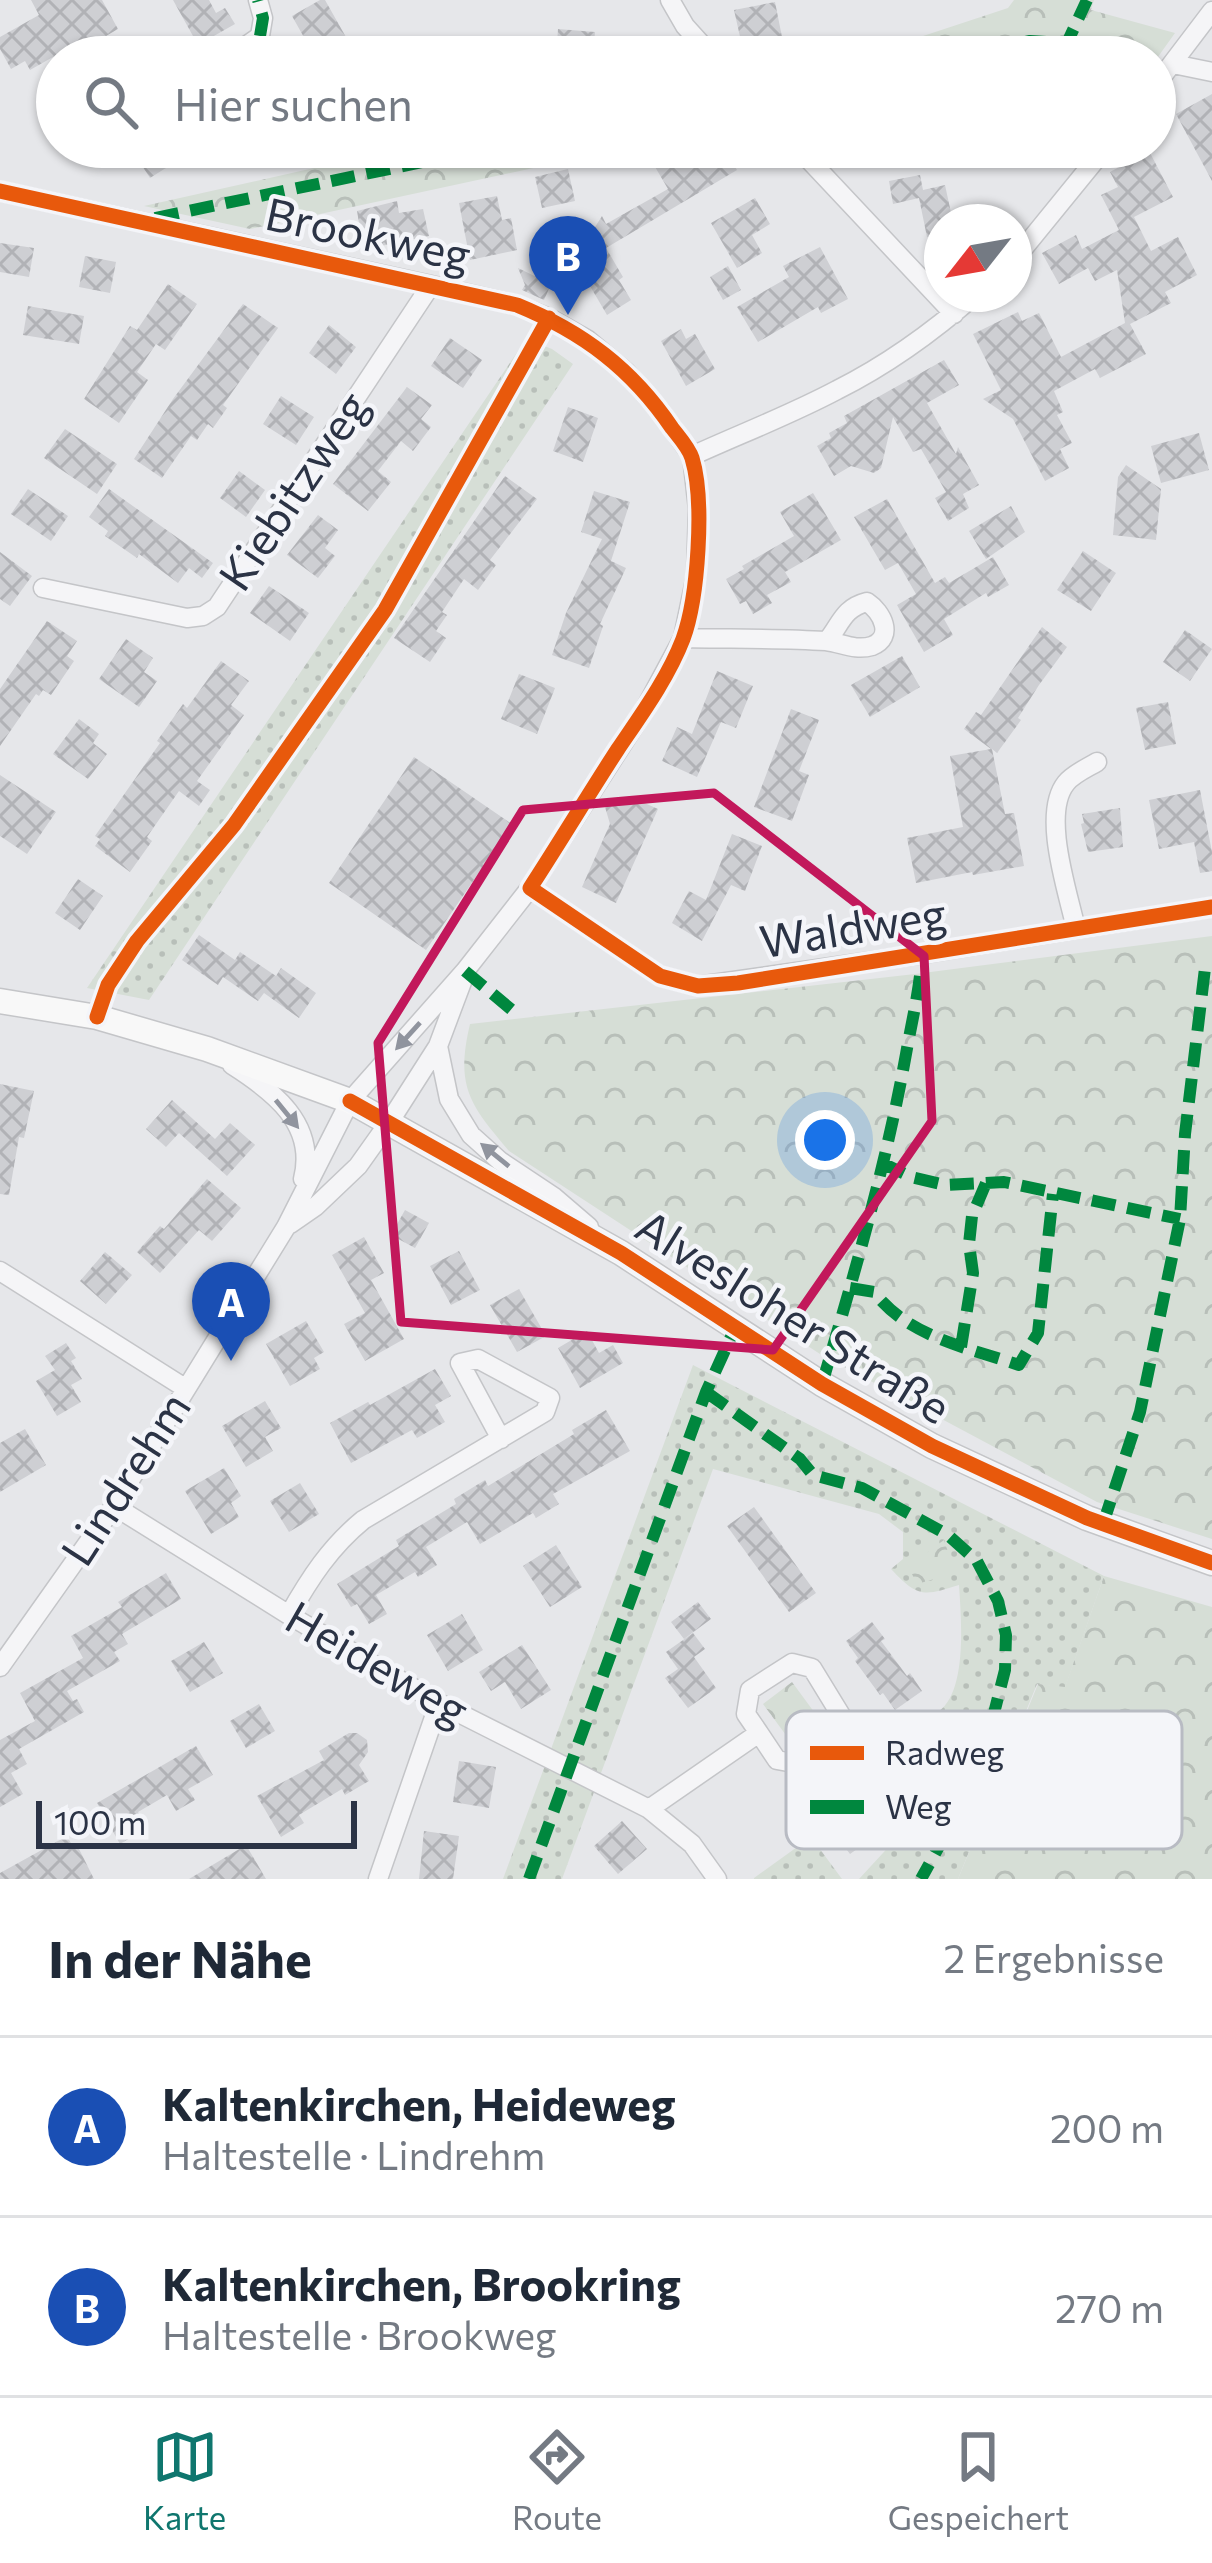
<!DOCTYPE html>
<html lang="de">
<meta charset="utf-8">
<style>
:root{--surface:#fff;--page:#f6f6f7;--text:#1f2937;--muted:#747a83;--line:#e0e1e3;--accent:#0f766e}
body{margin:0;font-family:Commissioner,sans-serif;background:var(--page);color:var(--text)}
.compass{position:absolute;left:924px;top:204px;width:108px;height:108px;border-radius:50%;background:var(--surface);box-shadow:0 3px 9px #0004;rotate:239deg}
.scale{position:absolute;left:36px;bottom:30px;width:321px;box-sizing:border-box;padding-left:12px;border:6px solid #2b3345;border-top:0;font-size:33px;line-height:42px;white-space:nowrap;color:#2b3345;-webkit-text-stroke:9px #f4f5f9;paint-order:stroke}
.you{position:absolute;left:825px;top:1140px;width:42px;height:42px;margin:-30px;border:9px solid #fff;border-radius:50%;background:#1a73e8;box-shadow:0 0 0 18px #1a73e833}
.badge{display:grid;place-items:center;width:78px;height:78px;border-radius:50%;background:var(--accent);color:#fff;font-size:39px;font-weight:700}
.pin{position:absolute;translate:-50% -99px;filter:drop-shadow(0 3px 6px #0008)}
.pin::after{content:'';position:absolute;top:63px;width:42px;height:36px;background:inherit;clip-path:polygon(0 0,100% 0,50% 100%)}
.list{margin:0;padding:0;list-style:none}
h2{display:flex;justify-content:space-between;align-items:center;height:156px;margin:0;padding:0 48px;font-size:51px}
h2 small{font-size:39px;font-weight:400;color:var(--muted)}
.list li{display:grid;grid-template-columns:78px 1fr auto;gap:36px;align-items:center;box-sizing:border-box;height:180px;padding:0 48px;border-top:3px solid var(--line)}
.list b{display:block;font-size:45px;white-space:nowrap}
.list p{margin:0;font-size:39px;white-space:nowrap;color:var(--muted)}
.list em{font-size:39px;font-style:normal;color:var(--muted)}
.icon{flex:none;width:66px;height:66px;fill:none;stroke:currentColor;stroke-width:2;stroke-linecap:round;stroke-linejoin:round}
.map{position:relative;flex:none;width:1212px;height:1879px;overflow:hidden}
.search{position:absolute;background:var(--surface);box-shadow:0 3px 9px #0004;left:36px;right:36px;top:36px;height:132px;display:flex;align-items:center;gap:30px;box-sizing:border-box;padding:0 42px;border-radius:66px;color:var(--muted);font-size:45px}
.sheet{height:516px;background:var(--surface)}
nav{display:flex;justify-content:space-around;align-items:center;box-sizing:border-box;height:168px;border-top:3px solid var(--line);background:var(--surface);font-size:33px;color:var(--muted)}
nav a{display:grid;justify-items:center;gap:6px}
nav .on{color:var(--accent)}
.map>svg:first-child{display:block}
.grass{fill:url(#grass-dots)}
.forest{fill:url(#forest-crowns)}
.building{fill:url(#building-cross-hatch)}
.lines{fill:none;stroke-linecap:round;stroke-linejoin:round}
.street-casing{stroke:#c4c5c8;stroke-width:21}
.secondary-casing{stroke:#c4c5c8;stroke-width:27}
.street{stroke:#f5f5f7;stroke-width:18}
.secondary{stroke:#f8f8f8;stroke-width:24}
.quiet{stroke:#00873e;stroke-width:12;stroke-dasharray:24 12;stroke-linecap:butt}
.cycleway-casing{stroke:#f4f5f9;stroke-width:22}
.cycleway{stroke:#e8590c;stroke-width:15}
.oneway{fill:#90949e}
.marked{fill:none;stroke:#c2185b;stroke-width:9;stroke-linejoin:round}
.labels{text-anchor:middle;stroke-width:9;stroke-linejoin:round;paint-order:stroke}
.street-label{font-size:45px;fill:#2b3345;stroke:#f4f5f9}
.key{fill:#f4f5f9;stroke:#b8bbc3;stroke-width:3}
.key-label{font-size:33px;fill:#2b3345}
</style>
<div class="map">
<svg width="1212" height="1879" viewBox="0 0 1212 1879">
<defs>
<pattern id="grass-dots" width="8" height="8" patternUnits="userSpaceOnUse" patternTransform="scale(3)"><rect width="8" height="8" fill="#d6ded6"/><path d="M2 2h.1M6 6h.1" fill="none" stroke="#b8bfb9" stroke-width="1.8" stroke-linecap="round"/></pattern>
<pattern id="forest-crowns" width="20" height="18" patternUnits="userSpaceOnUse" patternTransform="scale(3)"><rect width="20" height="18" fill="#d6ded6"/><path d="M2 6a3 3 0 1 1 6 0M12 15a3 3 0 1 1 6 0" fill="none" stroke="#b8bfb9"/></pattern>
<pattern id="building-cross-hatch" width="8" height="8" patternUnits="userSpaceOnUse" patternTransform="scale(3)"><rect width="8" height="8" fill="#cecfd3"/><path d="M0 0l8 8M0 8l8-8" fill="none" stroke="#b1b2b6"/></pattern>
</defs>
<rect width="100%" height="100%" fill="#e6e7ea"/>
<path class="grass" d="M526,339L552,349L573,364L149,1000L87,988Z
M693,1365L1104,1576L1065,1688L1037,1684L958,1879H859L906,1828V1785L882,1746L852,1742L854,1721C880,1722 914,1729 938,1712C968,1692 961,1617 959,1585C924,1596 918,1598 891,1569L903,1559V1532L879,1514L713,1469L562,1879H503Z
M811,1837L842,1879H754V1878Z"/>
<path class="forest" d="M1014,0H1094L1091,10L1175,33L1155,61V57H825L920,37L1008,8Z
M360,147H631L250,229L144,206L354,159Z
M1212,936V1539L1097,1502L820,1354L509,1151C470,1105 455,1087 470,1024L915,974Z
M944,1540L955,1573L917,1584L908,1566Z
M1104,1576L1212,1607V1879H958L1038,1684L1065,1687Z
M792,1682L820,1720L791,1742L763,1704Z"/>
<path class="building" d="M31,0H102L118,29L70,57H53L30,70L25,61L11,69L0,49V37L39,15Z
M173,0H209L216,13L225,8L235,24L198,45Z
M320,0H325L351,46L331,57H315L292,16Z
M775,2L783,42L743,50L734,10Z
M558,29L595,32L593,57H556Z
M1212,94V181L1176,114Z
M130,147H199L150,178Z
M673,147H723L737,170L606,248L623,277L619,280L631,300L607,315L580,269L585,267L578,254L602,216L606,224L668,189L651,160Z
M957,147H1011L1012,155L961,165Z
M1147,147L1173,197L1134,217L1151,251L1178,237L1197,275L1165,292L1171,303L1130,324L1146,354L1100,378L1095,369L1054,391L1063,412L1057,415L1072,443L1060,449L1069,468L1045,481L1013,419L983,399L1001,390L973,334L1018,312L1022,321L1039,313L1061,357L1125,323L1117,270L1095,281L1088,268L1059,284L1042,253L1076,235L1082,249L1119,230L1101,195L1118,187L1110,172L1130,161L1128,157Z
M568,169L575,201L542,208L535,177Z
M920,175L923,190L945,185L953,222H942V234L927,237L919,198L893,204L889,181Z
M497,196L502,220L511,218L517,250L470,260L459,203Z
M755,198L770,224L752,235L762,253L737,268L711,223Z
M397,201L399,213L423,209L429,236L381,246L377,226L360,229L357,211Z
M0,243L34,248L29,277L0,272Z
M820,247L848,299L821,313L818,307L758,342L737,307L789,277L783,266Z
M85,256L116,262L110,293L79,287Z
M728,266L741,290L723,300L710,277Z
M518,268L551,284L544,300L522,290L525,285Z
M168,284L197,304L165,350L156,344L137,372L148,380L119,423L84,399L130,326L137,330Z
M243,304L278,328L223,405L227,408L213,428L208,424L197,440L191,436L162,478L134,459L173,399Z
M28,306L84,316L79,344L23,335Z
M329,325L356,347L336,374L309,353Z
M681,329L686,339L695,334L715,369L686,386L661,341Z
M450,338L482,360L463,388L431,366Z
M944,360L959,385L927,403L956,454L958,447L979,485L963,494L969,508L948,521L935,498L946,492L921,449L913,452L893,417L881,468L874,473L851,466L834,476L817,446L831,438L829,433L847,423L844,416Z
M407,387L432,405L421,419L431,427L413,451L401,441L378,471L391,482L368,511L333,484Z
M281,396L314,417L296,445L263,424Z
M568,407L598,418L583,462L553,451Z
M65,429L117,464L97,494L44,458Z
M1199,433L1209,470L1161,483L1151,446Z
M1126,465L1161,489L1156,540L1113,535L1118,477Z
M239,471L265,490L246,517L220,498Z
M505,476L537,499L490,560L496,565L478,590L464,579L442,612L447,615L436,631L446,638L430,662L394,638Z
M28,489L68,516L51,541L11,514Z
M109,489L213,563L202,578L189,568L178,583L139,554L137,558L105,536L108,531L89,517Z
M594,491L630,502L611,561L626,568L600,624L603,626L589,668L552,655L566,613L602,539L581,532Z
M813,493L841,540L785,572L791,582L767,595L772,603L753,614L746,601L740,604L726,579L744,569L742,566L794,536L780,512Z
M887,499L935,583L945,577L949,583L993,557L1009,585L988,597L986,593L944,619L953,635L924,652L897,605L916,594L898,563L885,570L854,517Z
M1011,506L1025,532L986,559L969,531Z
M318,515L338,530L325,548L335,556L318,578L287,555Z
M1083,551L1116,573L1091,611L1057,590Z
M0,552L32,576L10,606L0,599Z
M269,586L309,613L290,641L250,613Z
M47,621L77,641L67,656L74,661L51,695L43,690L39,696L36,694L0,746V689Z
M1042,627L1067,647L1039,685L1018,718L1021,720L997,753L992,749L1005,814L1014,813L1024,866L973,875L972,872L916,883L907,838L963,827L950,756L991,749L964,729L976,712L981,715Z
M1185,630L1212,649L1190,681L1163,662Z
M126,639L153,658L144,672L157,681L139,707L99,679Z
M902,656L920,687L870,717L851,685Z
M221,661L249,681L231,705L244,715L197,781L210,790L199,806L179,791L147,837L152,841L130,872L95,846L100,839L95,836L160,743L157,741L183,704L187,708Z
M717,671L753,686L736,728L721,722L697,777L662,761L677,727L692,734Z
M519,674L555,688L537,734L501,719Z
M1168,702L1176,744L1145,750L1136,708Z
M791,709L819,720L799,771L809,775L792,821L754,807Z
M79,719L99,734L93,743L107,754L88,779L53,754Z
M414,757L512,824L426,950L329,883Z
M0,775L56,812L27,854L0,836Z
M1200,790L1212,852V871L1200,873L1194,842L1159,849L1149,800Z
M629,796L658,809L616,903L582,887L610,824L605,807L617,801L626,805Z
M1120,808L1123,847L1088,852L1081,824L1084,823L1082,814Z
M732,834L762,846L745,891L731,885L702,941L672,923L689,891L706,900Z
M78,879L103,896L80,930L55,913Z
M199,935L235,960L240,952L276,976L281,968L316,993L299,1018L264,993L258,1001L223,977L218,985L182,960Z
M0,1084L34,1091L24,1138L19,1137L9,1195L0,1194Z
M172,1100L215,1139L230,1123L255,1145L227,1176L179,1133L166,1147L146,1129Z
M207,1179L241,1208L212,1241L199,1230L160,1273L137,1252L160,1226L164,1229Z
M405,1210L429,1223L415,1248L391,1235Z
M364,1237L384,1273L371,1280L404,1339L365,1361L344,1324L365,1313L332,1255Z
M459,1251L480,1290L451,1305L430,1266Z
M105,1252L132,1275L106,1304L80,1281Z
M519,1289L546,1336L517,1352L490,1305Z
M306,1321L324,1352L314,1358L320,1369L290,1386L266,1344Z
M587,1331L599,1353L613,1345L623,1363L580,1388L558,1348Z
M66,1343L76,1358L71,1361L82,1379L71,1385L81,1402L57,1416L36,1381L55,1370L45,1356Z
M435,1369L451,1396L435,1405L445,1422L417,1438L412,1430L351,1463L330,1423L368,1402L370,1405Z
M265,1401L281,1428L265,1437L273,1451L246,1467L222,1426Z
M606,1410L630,1451L553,1494L559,1504L536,1518L533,1513L480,1544L467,1522L426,1547L437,1565L418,1577L415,1572L376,1595L387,1614L369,1624L357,1604L351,1607L337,1584L399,1546L396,1540L456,1504L454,1499L485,1480L488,1486L574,1434L572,1430Z
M25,1429L46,1465L0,1492V1443Z
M224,1468L241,1496L231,1503L239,1517L211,1534L185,1491Z
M300,1483L319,1514L289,1532L270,1501Z
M754,1507L816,1593L789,1612L727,1526Z
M556,1545L582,1587L550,1607L523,1566Z
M166,1573L181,1599L122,1634L128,1644L114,1652L120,1661L67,1691L73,1701L57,1709L77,1699L84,1712L19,1749L27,1764L11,1773L23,1794L0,1807V1740L35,1721L20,1693L83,1658L71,1636L122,1607L118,1602Z
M698,1602L711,1619L684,1639L671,1622Z
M462,1614L483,1650L448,1671L427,1635Z
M872,1622L885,1639L881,1641L907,1676L910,1673L922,1691L895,1710L883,1693L880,1695L855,1661L858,1658L846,1641Z
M693,1633L705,1649L694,1657L716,1688L688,1708L665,1678L678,1669L666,1652Z
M204,1642L223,1673L190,1692L171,1661Z
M522,1645L551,1690L521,1709L505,1682L491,1691L479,1672Z
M259,1704L275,1731L246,1748L230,1721Z
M349,1733H357L367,1740L368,1752L359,1765L369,1781L345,1795L342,1789L299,1815L304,1823L281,1837L257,1796L324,1760L319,1751Z
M196,1746L213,1775L188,1789L195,1800L176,1811L167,1795L138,1812L147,1828L120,1844L97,1803Z
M459,1761L496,1767L489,1808L453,1802Z
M827,1765L839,1783L836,1785L848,1802L861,1820L864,1817L877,1835L850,1854L837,1837L834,1839L809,1805L812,1802L800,1785Z
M622,1821L647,1849L618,1874L594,1846Z
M424,1831L459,1836L453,1879H419Z
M67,1836L73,1847L77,1845L94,1879H0V1873Z
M246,1845L266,1879H189Z"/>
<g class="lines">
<g class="street-casing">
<path id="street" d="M670,0L685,26L713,57
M230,57L260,36L263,18L258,0
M1173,64L1212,72
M1155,86L1212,11
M797,147L954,314
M0,191L431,285L517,305L549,318L588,340L626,372L661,412L692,456L698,509L696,576L683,638L645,709L530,888L465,971L350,1101L286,1227L114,1506L0,1667
M1014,260L1106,147
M692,456C740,434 790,415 837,390C887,365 934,331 976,294
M43,588L187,618L203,616L217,607L431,285
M683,638C731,639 778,638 826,641C842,643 855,651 872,646C895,637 882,612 867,602C843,608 841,624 827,641
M530,888L660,976L698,986L922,954L1212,907
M1076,929C1068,892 1041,814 1066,783C1073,774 1087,768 1097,762
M438,1046L449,1099L471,1135L500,1161L554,1197L589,1227
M232,1065C273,1091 317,1124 303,1179
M290,1224L316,1206L358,1166L390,1121L438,1046L462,982
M0,1271L185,1388
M114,1506L289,1615L439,1703L649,1809L759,1733L746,1714L750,1690L792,1663L812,1668L842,1717L840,1736L799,1764L777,1760L759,1733
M289,1615C310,1578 330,1547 363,1520L545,1412L550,1398L478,1359L460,1363L501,1439
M649,1809L692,1844L717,1879
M378,1879L439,1703"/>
</g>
<g class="secondary-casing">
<path id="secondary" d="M0,1001L97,1017L207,1049L350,1101L621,1253L822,1384L932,1446L1087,1518L1212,1563"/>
</g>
<use href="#street" class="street"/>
<use href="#secondary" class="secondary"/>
<path class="quiet" d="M230,57L260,36L263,18L258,0
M952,57L1030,41L1067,43L1087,0
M155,218L494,147
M465,971L512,1010
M882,1163L911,1177L945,1185L1004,1182L1180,1219
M850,1288L874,1292C908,1337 969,1348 1019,1365L1038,1333L1053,1194
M961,1347L973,1273L969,1244L972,1216L986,1183
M822,1384C854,1275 886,1166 906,1054C912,1020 920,989 922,954
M706,1392L800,1459L813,1475L862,1488L948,1535L977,1561L998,1601L1006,1635L1005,1670L992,1721L953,1821L921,1879
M1103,1524L1140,1412L1180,1219L1185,1134L1206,960
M529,1879L706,1392L736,1326"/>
<g class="cycleway-casing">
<path id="cycleway" d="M0,191L517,305C583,332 632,369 672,428C679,437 689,448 692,458C705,501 698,598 683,639C668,678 641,715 618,749C588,795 560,842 530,888L660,976L698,986L738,983L1212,907
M97,1017L108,985L137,941L234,825L385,610L549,318
M350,1101L621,1253L822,1384L932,1446L1087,1518L1212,1563"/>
</g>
<use href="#cycleway" class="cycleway"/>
</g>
<defs><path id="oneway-solid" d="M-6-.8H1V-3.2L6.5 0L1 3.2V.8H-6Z" transform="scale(3)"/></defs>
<g class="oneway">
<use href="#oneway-solid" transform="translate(408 1036) rotate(132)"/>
<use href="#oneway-solid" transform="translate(287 1114) rotate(51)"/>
<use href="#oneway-solid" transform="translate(495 1155) rotate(-141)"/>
</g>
<path class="marked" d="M714,793L924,956L932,1121L773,1350L401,1322L378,1043L523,810Z"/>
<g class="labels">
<g class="street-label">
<text transform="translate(368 235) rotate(12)" y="16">Brookweg</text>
<text transform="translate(294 491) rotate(-56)" y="16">Kiebitzweg</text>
<text transform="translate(853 928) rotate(-9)" y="16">Waldweg</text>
<text transform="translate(793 1317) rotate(32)" y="16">Alvesloher Straße</text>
<text transform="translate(126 1479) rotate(-57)" y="16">Lindrehm</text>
<text transform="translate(377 1664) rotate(30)" y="16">Heideweg</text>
</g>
</g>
<rect x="786" y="1711" width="396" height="138" rx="18" class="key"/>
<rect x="810" y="1746" width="54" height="14" fill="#e8590c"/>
<rect x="810" y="1800" width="54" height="14" fill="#00873e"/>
<g class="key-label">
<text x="885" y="1765">Radweg</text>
<text x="885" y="1819">Weg</text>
</g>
</svg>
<svg class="compass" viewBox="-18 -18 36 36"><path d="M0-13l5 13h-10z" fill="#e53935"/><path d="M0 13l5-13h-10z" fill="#747a83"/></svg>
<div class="scale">100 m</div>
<div class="you"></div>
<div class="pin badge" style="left:231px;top:1361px;background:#1a4fb4">A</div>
<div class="pin badge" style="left:568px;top:315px;background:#1a4fb4">B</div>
<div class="search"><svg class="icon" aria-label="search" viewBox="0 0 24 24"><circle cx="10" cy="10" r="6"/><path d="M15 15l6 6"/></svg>Hier suchen</div>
</div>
<section class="sheet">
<h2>In der Nähe<small>2 Ergebnisse</small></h2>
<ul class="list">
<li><span class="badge" style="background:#1a4fb4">A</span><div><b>Kaltenkirchen, Heideweg</b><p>Haltestelle · Lindrehm</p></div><em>200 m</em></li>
<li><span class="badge" style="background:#1a4fb4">B</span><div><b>Kaltenkirchen, Brookring</b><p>Haltestelle · Brookweg</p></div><em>270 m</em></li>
</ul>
</section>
<nav>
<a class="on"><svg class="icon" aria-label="map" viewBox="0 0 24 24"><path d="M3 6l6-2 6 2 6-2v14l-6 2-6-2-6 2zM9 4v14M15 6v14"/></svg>Karte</a>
<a><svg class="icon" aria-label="directions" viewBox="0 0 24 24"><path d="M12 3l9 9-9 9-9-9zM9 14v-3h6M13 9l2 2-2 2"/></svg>Route</a>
<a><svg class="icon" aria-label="saved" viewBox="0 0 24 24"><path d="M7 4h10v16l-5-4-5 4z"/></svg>Gespeichert</a>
</nav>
